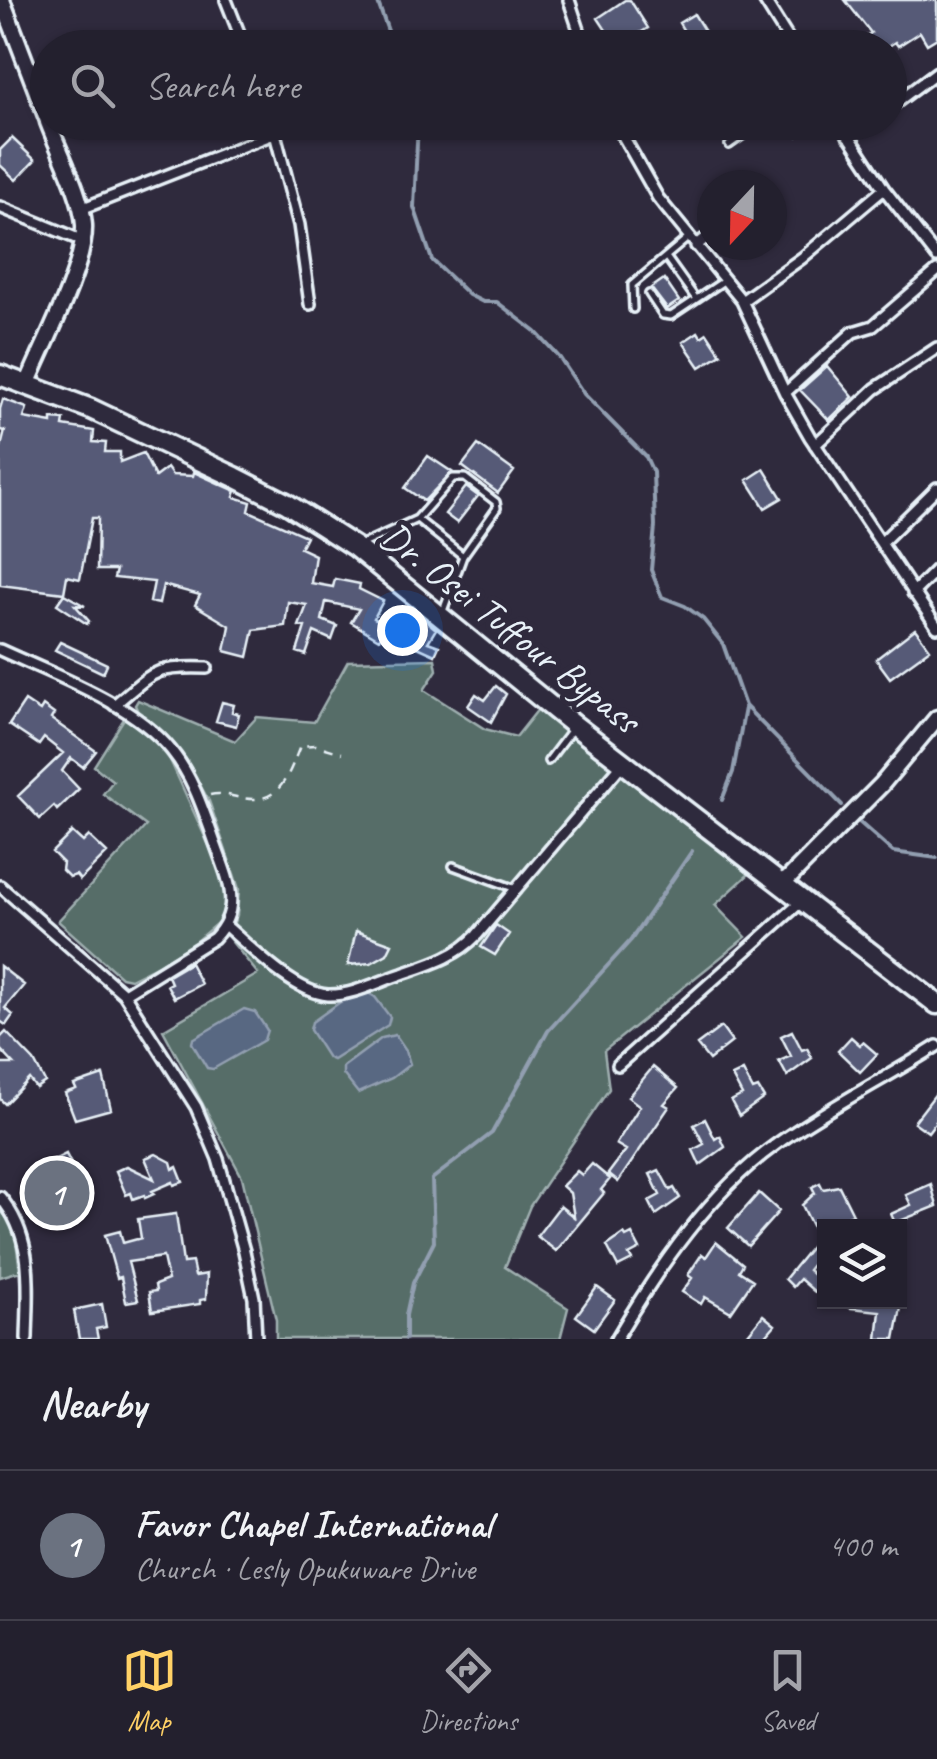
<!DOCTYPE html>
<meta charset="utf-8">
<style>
:root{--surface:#23202e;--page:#2b2836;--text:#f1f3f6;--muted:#a3a3aa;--line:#403e4a;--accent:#ffd166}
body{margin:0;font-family:Caveat,sans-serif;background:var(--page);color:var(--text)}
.controls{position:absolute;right:30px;bottom:30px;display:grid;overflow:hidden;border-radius:0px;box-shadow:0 2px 8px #0004}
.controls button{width:90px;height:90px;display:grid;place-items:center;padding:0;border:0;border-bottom:2px solid var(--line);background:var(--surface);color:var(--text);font:50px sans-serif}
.compass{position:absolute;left:697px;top:170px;width:90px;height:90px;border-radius:50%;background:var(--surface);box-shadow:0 2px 8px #0004;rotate:202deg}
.you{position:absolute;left:402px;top:630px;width:35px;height:35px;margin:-25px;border:8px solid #fff;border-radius:50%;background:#1a73e8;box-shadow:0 0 0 15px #1a73e833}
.badge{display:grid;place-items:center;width:65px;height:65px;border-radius:50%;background:var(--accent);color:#fff;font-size:32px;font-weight:700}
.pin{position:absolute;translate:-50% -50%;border:5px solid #fff;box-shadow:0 2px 10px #0006}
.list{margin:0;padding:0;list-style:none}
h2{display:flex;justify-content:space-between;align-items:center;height:130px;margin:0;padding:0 40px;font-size:42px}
h2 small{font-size:32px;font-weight:400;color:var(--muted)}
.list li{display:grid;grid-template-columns:65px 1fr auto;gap:30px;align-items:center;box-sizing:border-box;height:150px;padding:0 40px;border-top:2px solid var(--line)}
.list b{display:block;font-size:38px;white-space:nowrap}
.list p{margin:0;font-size:32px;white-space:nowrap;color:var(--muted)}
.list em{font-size:32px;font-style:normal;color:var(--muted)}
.icon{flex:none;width:55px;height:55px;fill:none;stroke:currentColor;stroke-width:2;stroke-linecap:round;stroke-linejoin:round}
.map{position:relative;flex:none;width:937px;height:1339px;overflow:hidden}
.search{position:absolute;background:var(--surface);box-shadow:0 2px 8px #0004;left:30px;right:30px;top:30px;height:110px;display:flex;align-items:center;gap:25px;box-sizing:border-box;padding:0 35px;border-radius:55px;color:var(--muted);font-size:38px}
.sheet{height:280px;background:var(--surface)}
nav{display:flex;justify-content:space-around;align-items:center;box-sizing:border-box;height:140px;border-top:2px solid var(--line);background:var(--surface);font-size:28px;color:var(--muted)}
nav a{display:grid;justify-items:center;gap:5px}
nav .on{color:var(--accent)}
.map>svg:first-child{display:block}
.green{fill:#566d68;stroke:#9fafb0;stroke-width:2.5}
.water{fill:#586882;stroke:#929fb1;stroke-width:2.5}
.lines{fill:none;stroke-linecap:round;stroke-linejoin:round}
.stream{stroke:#929fb1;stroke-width:4}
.building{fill:#575a77;stroke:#e8f1f8;stroke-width:2.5}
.lane-casing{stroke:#e8f1f8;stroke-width:12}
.street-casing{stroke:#e8f1f8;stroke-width:16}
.secondary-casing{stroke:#e8f1f8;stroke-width:21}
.highway-casing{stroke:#e8f1f8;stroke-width:25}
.path{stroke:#e8f1f8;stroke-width:2.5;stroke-dasharray:10 8;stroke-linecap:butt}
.lane{stroke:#2f2a3d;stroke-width:5}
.street{stroke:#2f2a3d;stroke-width:9}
.secondary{stroke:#2f2a3d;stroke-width:14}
.highway{stroke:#2f2a3d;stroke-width:18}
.labels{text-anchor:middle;stroke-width:10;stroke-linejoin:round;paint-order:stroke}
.street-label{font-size:40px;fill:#e8f1f8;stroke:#2f2a3d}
</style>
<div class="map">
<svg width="937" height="1339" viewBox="0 0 937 1339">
<rect width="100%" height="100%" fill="#2f2a3d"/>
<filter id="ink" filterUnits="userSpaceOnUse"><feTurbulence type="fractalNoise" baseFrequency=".01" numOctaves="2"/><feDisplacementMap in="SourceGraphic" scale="20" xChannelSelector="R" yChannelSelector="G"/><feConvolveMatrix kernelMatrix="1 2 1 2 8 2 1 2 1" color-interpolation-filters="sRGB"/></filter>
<g filter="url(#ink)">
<path class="green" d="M435,659L437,670L424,690L485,729L516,737L539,708L749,874L715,905L746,937L604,1051L609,1089L530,1206L505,1267L568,1308L560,1339H276V1320L242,1177L163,1030L258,974L228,937L237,915L239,889L209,801L185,758L138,712L135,705L138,700L235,741L257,717L314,722L348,661Z
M125,717L166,751L230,892L223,918L196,941L160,964L130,979L121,977L58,921L146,826L103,794L113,781L94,766Z
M0,1210L14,1226L20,1271L0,1277Z"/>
<path class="water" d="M365,991L375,997L390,1017L388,1025L333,1060L328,1058L310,1030L312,1022L353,993Z
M244,1009L255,1012L267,1030L264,1040L213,1069L207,1068L192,1043L193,1039Z
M395,1035L406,1051L410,1064L392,1078L358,1093L343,1074V1067L382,1038Z"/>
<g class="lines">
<path class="stream" d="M377,0L394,48
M418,122L414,207L432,260L469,295L483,302H497L536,332L560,358L584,394L646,457L653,472L655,526L651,570L662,597L685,606L703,619L723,644L745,706L842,805
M722,800L733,772L745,708
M858,821L893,852L937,858
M406,1339V1315L413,1283L434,1242L432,1179L492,1133L548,1031L631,940L692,851"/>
</g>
<path class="building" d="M625,0H630L648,28L617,47L598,18Z
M845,0H937V38L927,44L920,32L898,46L895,42L886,48H848L871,33Z
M694,14L715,48H694L679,23Z
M12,138L35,160L16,180L0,165V150Z
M664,279L679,301L667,309L651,288Z
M698,332L701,337L707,333L721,354L700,367L683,342Z
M827,366L853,397L829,420L800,390Z
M3,399L27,408L24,418L52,423V419L64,420L63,426L94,431L93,442L106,443L105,452H120V462L143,453L155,477L167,468L172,475L193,476L194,472L236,491L234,497L251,502L249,511L306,536L300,548L315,555L311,583L333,587L335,579L360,584L359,589L383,601L374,618L397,631L404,624L415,633L424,619L436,629L428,642L439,646L435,655L409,643L405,648L384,630L379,639L351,622L359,609L326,602L322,620L337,626L332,640L314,632L306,655L297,652L305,627L299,626L307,605L288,602L285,626L254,630L248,657L225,651L230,626L195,605L200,595L163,585L159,604L150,602L154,582L114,578L116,570H97L98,518H92L80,579L67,576L64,593L0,585V451L5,431L0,430V409Z
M478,445L514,471L498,493L462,466Z
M428,456L452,472L424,501L405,488Z
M764,469L782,498L765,508L747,480Z
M466,487L478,496L457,523L445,514Z
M64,594L85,606L75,605L89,621L87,624L57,604Z
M915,629L930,649L890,678L876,659Z
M60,642L107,664L103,673L55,650Z
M496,686L506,694L491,722L468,706L476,694L485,700Z
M25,701L40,711L43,706L54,714L51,719L96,751L83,767L71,758L62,771L79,789L57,810L54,806L40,819L18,796L63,753L44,738L39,745L9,725Z
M222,702L234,705L232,712L239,714L236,726L216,721Z
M72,832L83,842L89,836L107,853L80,880L76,875L69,877L62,870L63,863L52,852Z
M496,925L509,934L495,955L481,947Z
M356,931L392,944L387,954L371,963L348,965Z
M190,963L201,984L174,998L167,985L171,983L168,976Z
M0,966L24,985L5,1008L13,1015L6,1025L0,1021Z
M721,1027L732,1042L709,1060L697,1045Z
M792,1031L802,1050L807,1048L812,1058L787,1076L779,1061L791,1056L781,1036Z
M6,1032L34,1061L45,1082L36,1088L29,1079L5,1104L0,1099V1064H14L0,1049V1038Z
M851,1037L860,1045L863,1042L877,1054L860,1072L838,1051Z
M653,1067L678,1088L664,1104L669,1107L618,1182L608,1174L626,1150L616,1144L640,1106L628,1097Z
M743,1071L753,1090L758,1088L764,1098L739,1116L731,1101L742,1095L732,1076Z
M103,1075L111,1109L75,1119L65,1093L76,1089L74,1085Z
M937,1092V1120L928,1132L914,1122Z
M705,1119L715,1139L720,1136L725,1147L700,1165L693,1150L704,1144L694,1125Z
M66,1154L83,1187L57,1200L49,1185L53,1182L44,1165Z
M156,1154L171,1162L173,1169L177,1167L183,1182L174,1185L173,1182L152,1191L154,1194L145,1198L144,1195L133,1199L131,1193L126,1195L116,1171L127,1166L154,1179L145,1158Z
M592,1164L610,1179L601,1190L604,1193L556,1251L537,1236L560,1206L574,1217L570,1193L562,1186L577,1171L582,1175Z
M659,1170L670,1190L674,1188L680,1198L656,1215L649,1201L660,1195L650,1174Z
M820,1183L823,1189L839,1186L853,1214L824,1226V1250L802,1205L815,1193L812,1187Z
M931,1184L937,1206L895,1223L891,1214L911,1205L906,1195Z
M759,1193L779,1211L748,1246L728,1228Z
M176,1214L183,1263L192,1262L195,1276L207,1274L206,1299L200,1300V1304L152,1311L149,1292L156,1291L155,1285L168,1280L163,1257L128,1262L138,1300L126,1302L121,1277L117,1278L105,1235L120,1231L123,1243L141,1238L138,1219Z
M624,1234L626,1237L632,1234L640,1249L629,1255L632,1260L618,1267L607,1246Z
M716,1242L743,1264L739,1271L753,1280L731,1312L705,1297L701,1304L682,1292L692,1278L688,1275L702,1254L706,1257Z
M811,1247L820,1255L808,1270L824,1284V1300L800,1279L793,1287L785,1279Z
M597,1287L615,1300L594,1329L576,1316Z
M851,1302H902L895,1339H877L880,1311L850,1308Z
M102,1304L106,1327L96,1329L98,1339H79L74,1310Z
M763,1315L775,1325L763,1339H744Z"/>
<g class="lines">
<g class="lane-casing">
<path id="lane" d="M729,145L753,128L795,132L812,122
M666,257L696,299
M649,294L663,315L671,316L725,280
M633,309L632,285L689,237
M417,519L453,478H465L496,502L497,508L463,556
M360,545L417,519L463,556L442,614
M548,761L573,728
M453,866L516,889"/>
</g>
<g class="street-casing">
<path id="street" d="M226,0L245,48
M569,0L585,48
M764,0L794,48
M890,107L937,72
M272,122L299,225L310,304
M615,122L658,198L742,301L785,393L810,437L937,627
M840,122L884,189L937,257
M848,136L867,122
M0,207L83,241
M81,209L276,133
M696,246L712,233
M742,301L802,258L884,189
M785,393L853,332L873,326L937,271
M815,445L875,389L937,348
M881,543L937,488
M913,593L937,569
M0,650C54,675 133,703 171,750C195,779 206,819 219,854C231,886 240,911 214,938L124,994
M114,705C154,672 153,666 207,668
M0,886L124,994L196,1107L218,1159L244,1251L254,1298L256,1339
M226,926C250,947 295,993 328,995C352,996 380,981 402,974C431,964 456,957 477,935L624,762
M618,1065L801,902
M0,1197C35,1238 28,1288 27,1339
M616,1339C658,1268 710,1191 778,1143C829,1107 885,1079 937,1046"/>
</g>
<g class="secondary-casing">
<path id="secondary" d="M2,0L48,121
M27,385C43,345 86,266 84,225C82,195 59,152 48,122
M781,886L882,784L937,718"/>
</g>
<g class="highway-casing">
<path id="highway" d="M0,375L91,409L235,477L286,503L355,547L574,725L937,1004"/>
</g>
<path class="path" d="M210,795C221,792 230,796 242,798C280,805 288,776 300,746L316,745L342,753"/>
<use href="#lane" class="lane"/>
<use href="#street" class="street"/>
<use href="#secondary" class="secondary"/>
<use href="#highway" class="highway"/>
</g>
</g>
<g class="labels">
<g class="street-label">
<text transform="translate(511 627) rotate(38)" y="14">Dr. Osei Tuffour Bypass</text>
</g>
</g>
</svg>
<div class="controls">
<button><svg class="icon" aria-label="layers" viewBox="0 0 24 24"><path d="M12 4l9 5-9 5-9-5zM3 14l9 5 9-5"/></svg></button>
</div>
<svg class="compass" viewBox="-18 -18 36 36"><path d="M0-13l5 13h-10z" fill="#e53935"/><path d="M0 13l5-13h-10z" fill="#a3a3aa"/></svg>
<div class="you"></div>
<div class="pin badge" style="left:57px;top:1193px;background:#6b7280">1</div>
<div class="search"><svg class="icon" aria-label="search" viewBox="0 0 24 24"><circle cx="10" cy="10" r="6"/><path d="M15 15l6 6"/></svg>Search here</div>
</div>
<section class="sheet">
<h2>Nearby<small></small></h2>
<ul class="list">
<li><span class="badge" style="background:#6b7280">1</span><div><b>Favor Chapel International</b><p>Church · Lesly Opukuware Drive</p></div><em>400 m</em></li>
</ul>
</section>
<nav>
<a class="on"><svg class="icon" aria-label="map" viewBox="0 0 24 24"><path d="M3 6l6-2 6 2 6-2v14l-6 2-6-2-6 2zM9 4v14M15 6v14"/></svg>Map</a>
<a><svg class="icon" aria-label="directions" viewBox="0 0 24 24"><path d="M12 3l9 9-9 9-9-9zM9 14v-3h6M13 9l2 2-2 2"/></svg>Directions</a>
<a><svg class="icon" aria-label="saved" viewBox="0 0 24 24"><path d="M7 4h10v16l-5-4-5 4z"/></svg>Saved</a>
</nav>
